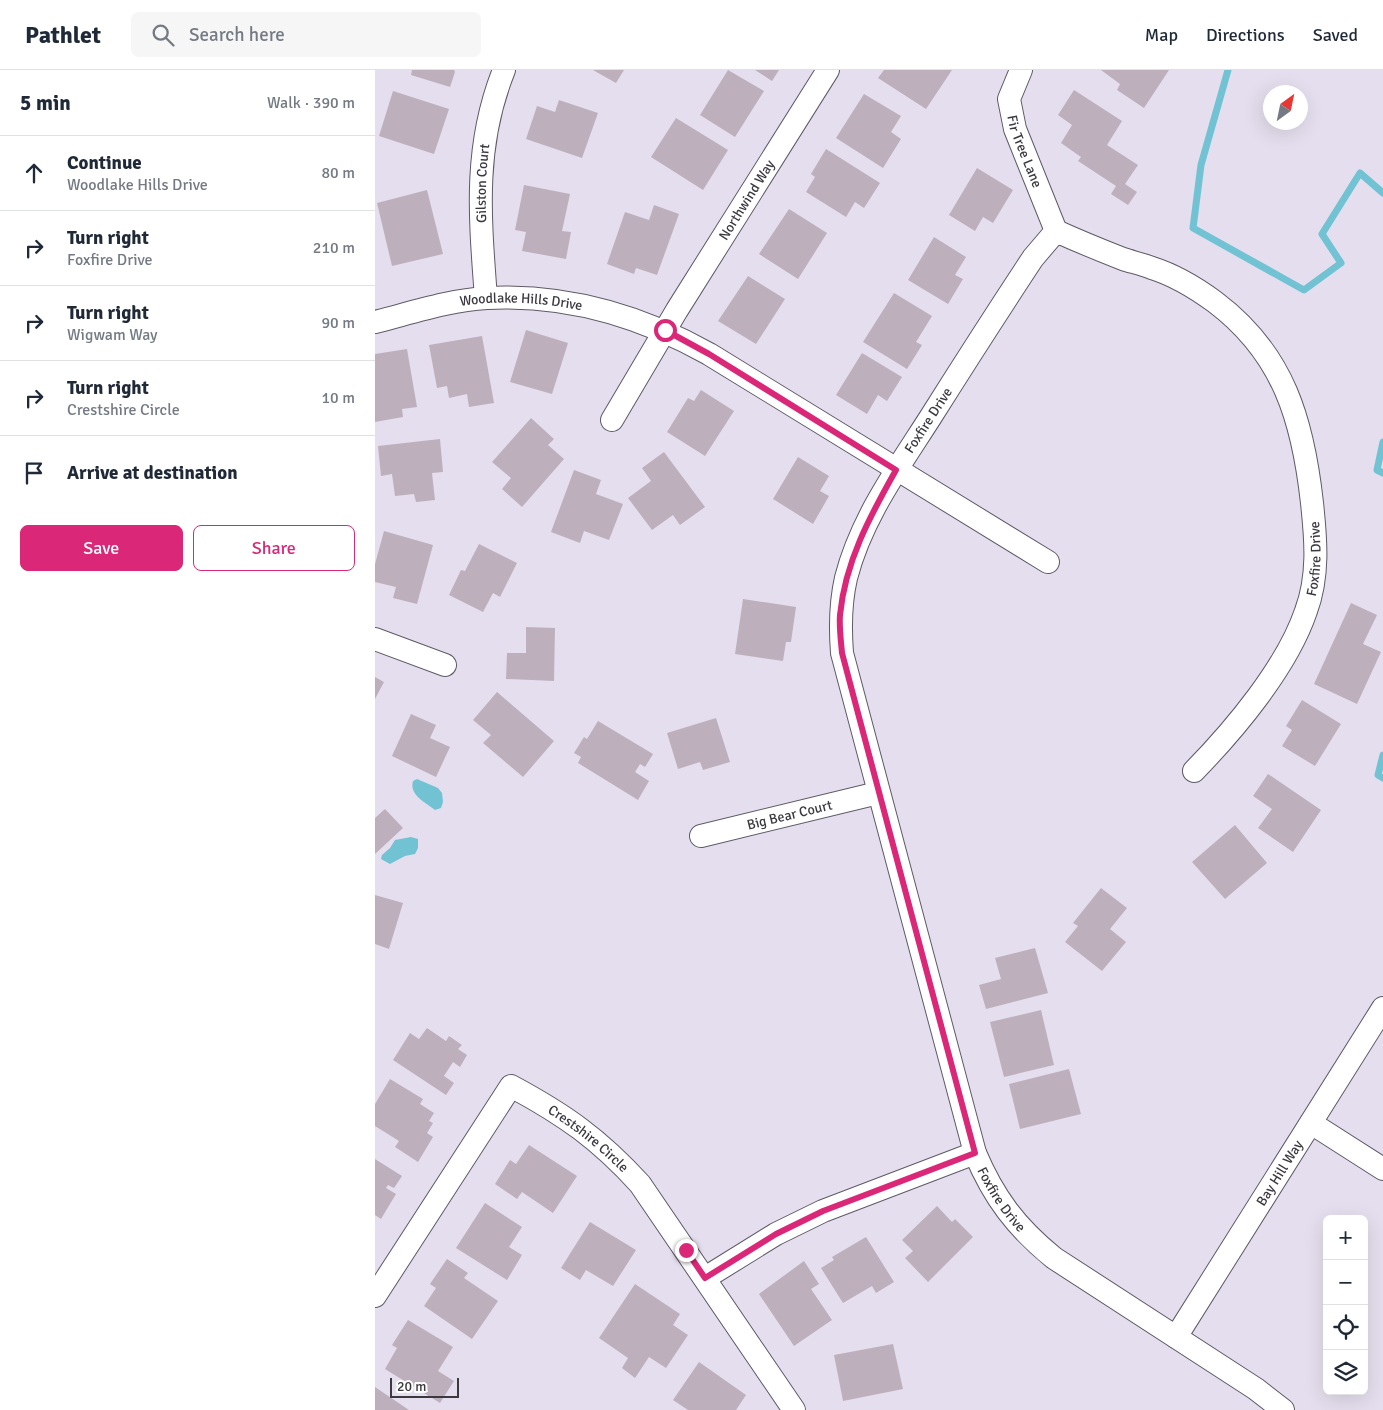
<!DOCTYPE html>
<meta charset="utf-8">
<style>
:root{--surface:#fff;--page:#f6f6f7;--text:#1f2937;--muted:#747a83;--line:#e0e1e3;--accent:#db2777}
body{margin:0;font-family:Signika,sans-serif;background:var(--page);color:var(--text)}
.controls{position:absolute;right:15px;bottom:15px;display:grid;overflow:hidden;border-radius:8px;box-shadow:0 5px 20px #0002}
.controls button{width:45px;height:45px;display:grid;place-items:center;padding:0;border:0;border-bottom:1px solid var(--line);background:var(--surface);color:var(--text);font:25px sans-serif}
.compass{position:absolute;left:888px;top:15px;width:45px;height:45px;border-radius:50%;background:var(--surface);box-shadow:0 5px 20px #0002;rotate:33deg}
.scale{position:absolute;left:15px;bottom:12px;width:69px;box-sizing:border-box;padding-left:5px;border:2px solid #3b383f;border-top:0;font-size:14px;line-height:18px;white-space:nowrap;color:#3b383f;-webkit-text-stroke:4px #fff;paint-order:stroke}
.stop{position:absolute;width:15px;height:15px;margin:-11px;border:4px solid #db2777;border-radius:50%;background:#fff}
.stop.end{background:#db2777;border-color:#fff;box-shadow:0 1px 5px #0008}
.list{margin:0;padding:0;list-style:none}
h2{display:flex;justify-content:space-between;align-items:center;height:65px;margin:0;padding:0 20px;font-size:21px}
h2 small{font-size:16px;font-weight:400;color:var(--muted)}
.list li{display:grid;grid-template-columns:32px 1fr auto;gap:15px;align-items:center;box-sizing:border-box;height:75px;padding:0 20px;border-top:1px solid var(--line)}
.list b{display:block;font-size:19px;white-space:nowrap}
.list p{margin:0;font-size:16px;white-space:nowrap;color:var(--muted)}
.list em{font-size:16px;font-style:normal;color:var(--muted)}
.actions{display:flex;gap:10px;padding:15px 20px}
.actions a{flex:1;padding:11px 0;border:1px solid var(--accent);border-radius:8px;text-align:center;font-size:18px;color:var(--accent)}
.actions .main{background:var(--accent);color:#fff}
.icon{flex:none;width:28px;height:28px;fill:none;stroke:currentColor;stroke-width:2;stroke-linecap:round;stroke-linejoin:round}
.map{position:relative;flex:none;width:1008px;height:1340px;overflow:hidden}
header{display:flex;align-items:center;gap:30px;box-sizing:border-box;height:70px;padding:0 25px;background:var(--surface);border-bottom:1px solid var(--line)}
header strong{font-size:24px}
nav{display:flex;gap:28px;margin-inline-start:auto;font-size:18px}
.search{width:350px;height:45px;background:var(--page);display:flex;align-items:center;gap:12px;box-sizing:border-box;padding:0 18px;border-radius:8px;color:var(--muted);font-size:19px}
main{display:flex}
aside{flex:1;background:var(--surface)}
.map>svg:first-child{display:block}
.water{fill:#71c3d3}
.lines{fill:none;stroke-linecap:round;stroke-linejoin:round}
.stream{stroke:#71c3d3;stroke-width:7}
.building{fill:#bdb0bc}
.minor-casing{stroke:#5f5967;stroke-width:24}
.minor{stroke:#fff;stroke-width:22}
.route{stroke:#db2777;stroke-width:6}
.labels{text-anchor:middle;stroke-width:4.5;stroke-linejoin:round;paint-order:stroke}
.street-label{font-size:14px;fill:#3b383f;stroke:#fff}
</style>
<header>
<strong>Pathlet</strong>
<div class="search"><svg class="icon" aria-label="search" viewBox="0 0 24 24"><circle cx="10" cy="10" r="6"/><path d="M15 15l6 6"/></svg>Search here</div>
<nav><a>Map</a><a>Directions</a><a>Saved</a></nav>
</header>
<main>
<aside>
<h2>5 min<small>Walk · 390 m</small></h2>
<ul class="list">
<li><svg class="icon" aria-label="ahead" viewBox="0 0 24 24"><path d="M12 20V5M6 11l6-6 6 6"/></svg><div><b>Continue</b><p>Woodlake Hills Drive</p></div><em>80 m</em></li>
<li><svg class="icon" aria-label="right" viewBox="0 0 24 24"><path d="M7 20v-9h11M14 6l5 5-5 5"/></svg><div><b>Turn right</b><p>Foxfire Drive</p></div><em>210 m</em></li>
<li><svg class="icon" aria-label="right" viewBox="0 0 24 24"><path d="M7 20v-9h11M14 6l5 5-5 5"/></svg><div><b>Turn right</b><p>Wigwam Way</p></div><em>90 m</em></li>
<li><svg class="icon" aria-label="right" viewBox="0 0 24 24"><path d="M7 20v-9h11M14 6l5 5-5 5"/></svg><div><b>Turn right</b><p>Crestshire Circle</p></div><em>10 m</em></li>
<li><svg class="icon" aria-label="arrive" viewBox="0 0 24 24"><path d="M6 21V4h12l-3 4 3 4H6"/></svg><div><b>Arrive at destination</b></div></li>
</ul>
<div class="actions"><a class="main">Save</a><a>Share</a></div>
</aside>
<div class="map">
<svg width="1008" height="1340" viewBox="0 0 1008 1340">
<rect width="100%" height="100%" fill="#e5deee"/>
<path class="water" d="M42,709L63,718L67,723L68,732L66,738L60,740C50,732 34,725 38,711Z
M36,767L43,769V778L40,784L30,786L15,794L6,789L7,785L15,778L20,770Z"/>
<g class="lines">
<path class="stream" d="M853,0L826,95L818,158L929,220L966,193L947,164L985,103L1008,123
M1008,372L1002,400L1008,403
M1008,685L1003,705L1008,708"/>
</g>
<path class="building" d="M37,0H79L80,2L75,17L36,5Z
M218,0H249L241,13Z
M353,0L389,21L360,67L325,45Z
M380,0H404L397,11Z
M509,0H577L551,39L503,8Z
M726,0H794L769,38L742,20L745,14Z
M699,20L747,51L732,75L763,95L750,114L762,122L753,135L736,124L741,116L703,91L706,87L686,73L697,55L683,45Z
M18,21L74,39L59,84L4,66Z
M489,24L526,46L516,62L526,69L508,98L461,68Z
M184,30L223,43L207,88L151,69L162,36L180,42Z
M301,48L353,80L328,120L276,87Z
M451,79L505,113L489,138L480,132L471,147L431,122L440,107L436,104Z
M602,98L638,120L618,153L608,147L600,161L574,145Z
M149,115L195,124L187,161L196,162L191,189L147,181L151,162L140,160Z
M52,120L68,184L17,196L2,133Z
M279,135L304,144L282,205L261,198L259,204L232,194L250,142L274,150Z
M414,139L452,163L423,209L384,184Z
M559,167L591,187L580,205L588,209L573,234L533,210Z
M373,206L410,229L381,274L343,251Z
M519,223L557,246L541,272L547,275L532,299L488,272Z
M151,260L193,273L177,324L135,312Z
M107,266L119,333L94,337L92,324L74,328L72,316L62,318L54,275Z
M32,279L42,337L27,339L28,347L0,352V284Z
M487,283L527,307L512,331L503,325L492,344L461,325Z
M326,320L359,341L330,386L292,362L313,328L319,331Z
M156,348L179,369L173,375L189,389L147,437L127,419L136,408L117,392Z
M65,369L68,402L57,403L60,430L41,432L39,424L20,426L17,404L6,406L3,376Z
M289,382L330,437L305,455L298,445L277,460L253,428L276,411L267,398Z
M423,387L454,406L445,421L454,426L438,454L398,429Z
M199,400L226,410L221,424L248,434L234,470L209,461L205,473L176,462Z
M9,461L58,475L42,534L18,528L21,517L0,512V494Z
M104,474L142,493L125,527L118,523L108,542L74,525L86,500L90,501Z
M368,529L421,537L416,572H411L408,591L360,584Z
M976,533L1002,545L988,574L1006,582L982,634L939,614Z
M151,557L180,558L179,611L131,609L132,583H151Z
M0,607L9,612L0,629Z
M122,622L179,671L148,707L108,673L116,665L98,650Z
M927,630L966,654L940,696L907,676L917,660L911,656Z
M36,644L61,655L55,668L75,677L61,707L17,686Z
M341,648L355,692L328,700L325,692L303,699L292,663Z
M223,651L278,684L270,697L265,694L260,702L274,711L263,730L203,693L206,687L199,683L209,667L212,669Z
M893,704L946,740L918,782L883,758L897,739L878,726Z
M10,739L28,758L0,784V748Z
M860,755L892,793L850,829L817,792Z
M726,818L752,838L735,859L751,872L727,901L690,872L703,856L698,853Z
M0,825L28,833L14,879L0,874Z
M660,878L673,923L611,939L604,915L626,909L620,888Z
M666,940L679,995L629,1007L615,952Z
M52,958L71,971L74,966L87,975L83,979L92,985L85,997L78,992L69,1006L79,1013L71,1025L18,990L35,963L44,969Z
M694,999L706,1044L645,1059L634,1014Z
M15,1009L48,1029L45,1034L59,1043L54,1051L58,1053L52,1063L58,1067L43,1092L20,1077L24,1071L0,1056V1034Z
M154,1075L202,1106L178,1143L147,1122L142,1129L120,1114L135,1090L141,1094Z
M0,1089L27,1106L19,1118L13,1115L11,1118L21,1124L6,1149L0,1145Z
M110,1133L147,1157L134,1177L147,1185L132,1210L81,1178Z
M562,1136L577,1152L580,1149L598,1167L553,1212L530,1188L538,1181L527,1170Z
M215,1152L261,1180L238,1216L211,1200L205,1210L186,1198Z
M491,1167L519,1212L501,1223L497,1216L468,1233L446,1198L459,1190L457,1187Z
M72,1189L93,1203L89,1208L123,1231L97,1269L49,1236L61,1218L55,1214Z
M429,1191L444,1214L436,1219L457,1250L419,1276L384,1224Z
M260,1214L305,1244L298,1255L313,1265L291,1298L274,1287L260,1308L247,1298L253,1288L224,1268Z
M33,1250L78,1277L63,1301L79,1311L65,1333L10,1299L22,1278L17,1275Z
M518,1274L528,1319L468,1331L459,1285Z
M324,1292L371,1325L361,1340H313L298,1330Z
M0,1317L34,1340H0Z"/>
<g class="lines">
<g class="minor-casing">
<g id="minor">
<path id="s1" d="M646,0L634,29L640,59L681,161"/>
<path id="s2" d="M111,228C105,148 98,77 129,0"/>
<path id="s3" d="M0,252C36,243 74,230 112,228C191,224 266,246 334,284L673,492"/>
<path id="s4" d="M237,350L302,240L453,0"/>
<path d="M0,569L70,595"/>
<path id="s5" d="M819,701C860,659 912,597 931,541C944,506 941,470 937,433C928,351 909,284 840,232C821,218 799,205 777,198C767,194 757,192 748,189C725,180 703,171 681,161L658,188C623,241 589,294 555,348C523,398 486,449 471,508C465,534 465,557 467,583L600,1083C619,1128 641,1157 679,1188L881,1319L908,1340"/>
<path id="s6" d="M326,766L503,723"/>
<path d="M936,1053L1008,1099"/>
<path d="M330,1208L401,1164L448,1141L600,1083"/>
<path id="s7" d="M0,1226L136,1016C190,1045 224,1069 265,1114L419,1340"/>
<path id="s8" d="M801,1267L1008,938"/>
</g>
</g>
<use href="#minor" class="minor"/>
</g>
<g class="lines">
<path class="route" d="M290,260L334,284L521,400C495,446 470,492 465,545C464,557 466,571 467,583L600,1083L448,1141L401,1164L330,1208L311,1180"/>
</g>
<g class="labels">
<g class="street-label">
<text dy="5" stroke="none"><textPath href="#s1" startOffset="86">Fir Tree Lane</textPath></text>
<text dy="5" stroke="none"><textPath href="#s2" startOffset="115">Gilston Court</textPath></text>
<text dy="5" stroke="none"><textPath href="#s4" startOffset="258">Northwind Way</textPath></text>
<text dy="5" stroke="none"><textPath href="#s3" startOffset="149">Woodlake Hills Drive</textPath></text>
<text transform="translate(553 350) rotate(-57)" y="5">Foxfire Drive</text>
<text dy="5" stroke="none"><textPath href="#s5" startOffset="250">Foxfire Drive</textPath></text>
<text dy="5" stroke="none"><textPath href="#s6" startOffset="91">Big Bear Court</textPath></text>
<text dy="5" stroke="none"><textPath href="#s7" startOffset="344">Crestshire Circle</textPath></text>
<text dy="5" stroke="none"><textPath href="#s8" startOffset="194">Bay Hill Way</textPath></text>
<text dy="5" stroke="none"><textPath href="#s5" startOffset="1765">Foxfire Drive</textPath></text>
</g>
</g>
</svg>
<div class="controls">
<button>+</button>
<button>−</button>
<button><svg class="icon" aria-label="locate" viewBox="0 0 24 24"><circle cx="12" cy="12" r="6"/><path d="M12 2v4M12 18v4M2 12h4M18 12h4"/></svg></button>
<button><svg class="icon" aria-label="layers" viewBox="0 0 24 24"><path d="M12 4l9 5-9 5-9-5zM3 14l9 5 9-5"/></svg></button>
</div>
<svg class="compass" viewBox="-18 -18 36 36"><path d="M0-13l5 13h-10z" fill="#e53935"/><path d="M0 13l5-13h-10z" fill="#747a83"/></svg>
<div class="scale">20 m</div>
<div class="stop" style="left:290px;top:260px"></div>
<div class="stop end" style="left:311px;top:1180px"></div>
</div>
</main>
